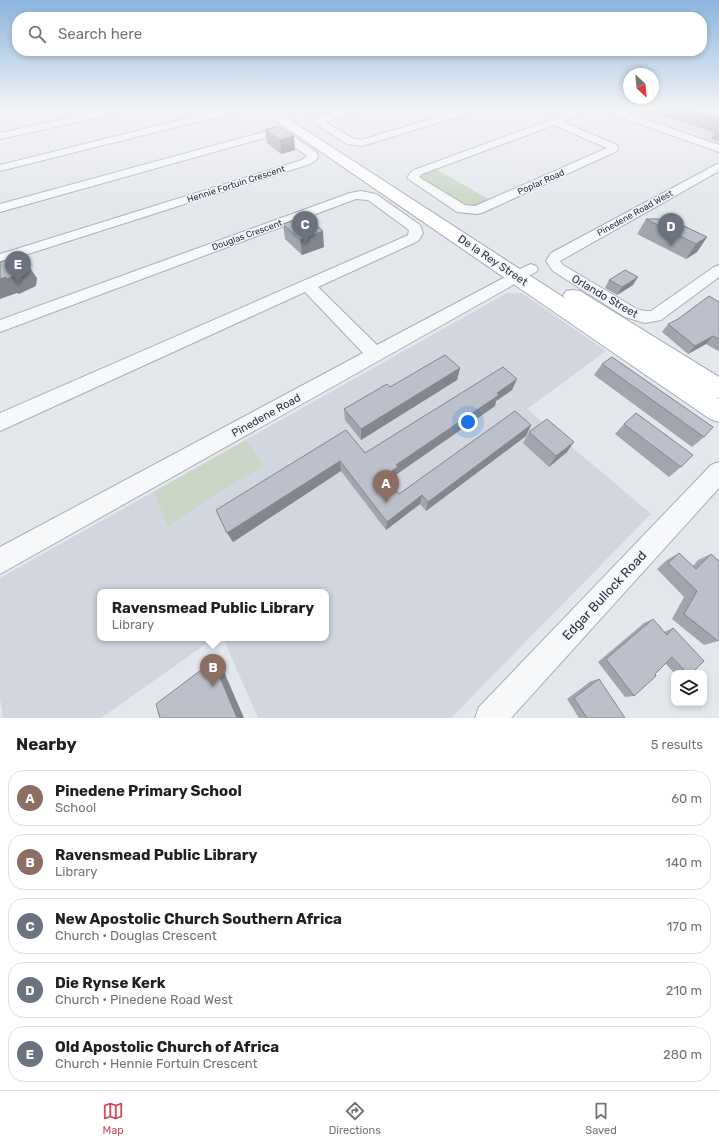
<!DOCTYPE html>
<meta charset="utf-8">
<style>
:root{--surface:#fff;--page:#f2f2f2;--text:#202124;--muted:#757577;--line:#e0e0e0;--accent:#d1495b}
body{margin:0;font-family:Rubik,sans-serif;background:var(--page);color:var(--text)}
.controls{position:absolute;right:12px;bottom:12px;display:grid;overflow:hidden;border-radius:8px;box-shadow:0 2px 6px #0003}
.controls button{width:36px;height:36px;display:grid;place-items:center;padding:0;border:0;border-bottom:1px solid var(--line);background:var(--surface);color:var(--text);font:20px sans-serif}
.compass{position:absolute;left:623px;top:68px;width:36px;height:36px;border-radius:50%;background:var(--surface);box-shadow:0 2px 6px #0003;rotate:154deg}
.you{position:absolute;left:468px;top:422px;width:14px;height:14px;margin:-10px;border:3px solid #fff;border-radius:50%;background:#1a73e8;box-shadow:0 0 0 6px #1a73e833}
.badge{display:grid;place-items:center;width:26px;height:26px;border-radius:50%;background:var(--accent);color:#fff;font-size:13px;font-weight:700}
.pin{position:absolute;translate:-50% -33px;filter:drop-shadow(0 1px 2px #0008)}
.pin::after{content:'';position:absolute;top:21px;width:14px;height:12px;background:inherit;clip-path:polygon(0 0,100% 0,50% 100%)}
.popup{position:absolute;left:97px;top:589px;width:232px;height:52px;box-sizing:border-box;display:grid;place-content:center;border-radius:8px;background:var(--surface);filter:drop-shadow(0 1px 3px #0005);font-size:13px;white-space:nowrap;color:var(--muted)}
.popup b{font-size:15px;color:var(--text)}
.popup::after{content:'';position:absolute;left:50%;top:100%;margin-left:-8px;border:8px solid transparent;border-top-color:var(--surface)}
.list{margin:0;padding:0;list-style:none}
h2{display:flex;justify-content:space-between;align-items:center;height:52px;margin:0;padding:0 16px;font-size:17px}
h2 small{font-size:13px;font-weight:400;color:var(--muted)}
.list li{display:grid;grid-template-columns:26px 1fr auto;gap:12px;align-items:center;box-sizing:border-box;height:56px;margin:0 8px 8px;padding:0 8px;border:1px solid var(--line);border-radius:16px}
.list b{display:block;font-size:15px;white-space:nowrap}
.list p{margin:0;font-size:13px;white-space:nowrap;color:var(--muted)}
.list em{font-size:13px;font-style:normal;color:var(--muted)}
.icon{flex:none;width:22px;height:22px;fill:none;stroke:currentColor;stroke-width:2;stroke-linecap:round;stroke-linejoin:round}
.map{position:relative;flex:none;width:719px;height:718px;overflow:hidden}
.search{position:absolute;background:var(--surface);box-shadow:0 2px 6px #0003;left:12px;right:12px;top:12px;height:44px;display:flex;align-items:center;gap:10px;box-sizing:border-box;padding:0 14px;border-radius:16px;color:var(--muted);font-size:15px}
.sheet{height:372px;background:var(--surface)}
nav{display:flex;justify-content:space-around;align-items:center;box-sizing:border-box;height:56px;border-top:1px solid var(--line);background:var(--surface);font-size:11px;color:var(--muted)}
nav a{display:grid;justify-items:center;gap:2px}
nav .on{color:var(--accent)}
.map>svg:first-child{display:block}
.built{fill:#d2d6de}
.green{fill:#c9d6c5}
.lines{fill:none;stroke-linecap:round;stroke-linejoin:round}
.minor-casing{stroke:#a9aeb7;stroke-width:2}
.major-casing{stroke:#a3abb8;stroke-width:2}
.minor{fill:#f7f8fa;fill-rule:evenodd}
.major{fill:#fff;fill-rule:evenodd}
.wall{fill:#a1a5ae}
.shaded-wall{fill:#83868d}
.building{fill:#bbc0ca;stroke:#83868d}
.labels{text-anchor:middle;stroke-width:3;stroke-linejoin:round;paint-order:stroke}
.far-street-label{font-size:9px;fill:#2b3445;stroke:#f4f6f9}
.street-label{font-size:11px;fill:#2b3445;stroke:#f4f6f9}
.near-street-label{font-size:13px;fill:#2b3445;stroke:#f4f6f9}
</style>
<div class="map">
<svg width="719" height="718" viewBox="0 0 719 718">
<rect width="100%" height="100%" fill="#e4e7ec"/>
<path class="built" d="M292,109H345L309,119Z
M614,109H689L719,119V146L700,139L705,136L676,126L670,129Z
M507,293H522L606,351L527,409L651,514L451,718H258L223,638H326V592H100V638H214L101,718H3L0,698V578Z"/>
<path class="green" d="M436,169L490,200L474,207H468L419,179L420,175Z
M246,440L263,466L216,494L168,526L154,492Z"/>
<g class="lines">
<g class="minor-casing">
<path id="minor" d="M0,109H9L0,113Z
M109,109H127L122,112L0,139V133Z
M225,109H242L240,111L0,171V165Z
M344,109H360L358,111L325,122L354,139L361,140L463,109H478L476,111L362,146L347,144L319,126L315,121L321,116Z
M580,109H594L563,122L617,145L618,149L617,151L482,213L477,214L457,212L407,178L410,173L414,170ZM554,125L607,148L475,206L465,205L419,177L422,174Z
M601,109H615L719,145V152L603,111Z
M271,130L289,133L317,153L318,155L317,159L310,164L0,263V254L302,160L307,156L282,138L271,136L0,212V204Z
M719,163V171L560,261L563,265L637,309L645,311H651L714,267L719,265V277L661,320L645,323L625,317L553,271L546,261L551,253Z
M361,191L376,194L420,225L423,233L419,240L414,243L318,287L377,345L526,266L531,264L536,266L538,269L536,272L0,574V547L363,353L305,292L0,431V413L404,237L408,235L409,230L368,200L356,199L0,332V320L350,193Z
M719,462V488L511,718H475L479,707L711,465Z"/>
</g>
<g class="major-casing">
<path id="major" d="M259,109H273L566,299L563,296L566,291L573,290L580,291L719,377V398L716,397L719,399V422L710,419Z"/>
</g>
<use href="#minor" class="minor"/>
<use href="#major" class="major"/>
</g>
<path class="wall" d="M656,109H719V141L711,139L714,132L654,113Z
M265,130L295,150L281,154L267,143Z
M646,219L707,237L697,252L686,259L637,234Z
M283,224L324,247L302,255L285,239Z
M609,280L633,285L617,295L605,288Z
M719,302V350L718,351L706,344L688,354L662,332L668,324Z
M602,364L704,437L692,447L594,375Z
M460,368L457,380L361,440L345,420L344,409L390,387Z
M512,390L496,401L495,406L397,474L396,477L389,482L399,494L531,425L526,436L426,511L420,504L386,530L341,471L233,542L346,430L365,453Z
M624,424L681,467L669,477L615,434Z
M529,432L567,452L549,467L523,443Z
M679,553L693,566L698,560L711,554L718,641L704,645L672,619L684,597L657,569L667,560Z
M653,619L664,632L673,628L692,673H674L665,663L634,696L625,697L598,662L644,623Z
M599,679L625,718H579L567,699L591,681Z"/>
<path class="shaded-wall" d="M294,136L295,150L281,154L280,140Z
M323,231L324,247L302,255L300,240Z
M707,237L697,252L686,259L696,244Z
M26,262L37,278L36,286L19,294L17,293L0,299V279Z
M638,277L633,285L617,295L622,287Z
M713,336L706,344L688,354L695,346Z
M460,368L457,380L361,440V429Z
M517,379L512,390L496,401L495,406L397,474L396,477L383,486L384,476L396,465Z
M531,425L526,436L426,511L428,502Z
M574,442L567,452L549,467L556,456Z
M340,461L341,471L233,542L227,533Z
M422,495L420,504L386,530L387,522Z
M213,661L222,667L244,718H237Z"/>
<path class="building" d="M687,109H719V119Z
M278,126L294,136L280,140L265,130Z
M305,216L323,231L300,240L283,224Z
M646,219H669L707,237L696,244Z
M20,256L26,262L25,271L7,279L6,277L0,279V262Z
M625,270L638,277L622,287L609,280Z
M709,296L719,302V339L713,336L695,346L668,324L678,319Z
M445,355L460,368L361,429L344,409L387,384L390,387Z
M612,357L713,427L704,437L602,364Z
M503,367L517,379L497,393L499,395L396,465L398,467L384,476L399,494L515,411L531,425L428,502L422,495L387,522L340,461L227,533L216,510L346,430L365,453Z
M636,413L693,455L681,467L624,424Z
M547,419L574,442L556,456L529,432Z
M679,553L696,569L711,554L719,561V639L718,641L684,614L697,591L668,563Z
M653,619L667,635L673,628L704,661L692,673H687L672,657L655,674L656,676L634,696L606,659Z
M213,661L237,718H160L156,704Z
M599,679L625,718H587L574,698Z"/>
<linearGradient id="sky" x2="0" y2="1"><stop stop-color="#8bb4dd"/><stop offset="0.52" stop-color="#f3f4f6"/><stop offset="1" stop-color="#f3f4f6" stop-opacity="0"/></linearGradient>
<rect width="719" height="210" fill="url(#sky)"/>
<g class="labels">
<g class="far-street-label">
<text transform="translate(541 182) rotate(-24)" y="3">Poplar Road</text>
<text transform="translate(236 184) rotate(-18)" y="3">Hennie Fortuin Crescent</text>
<text transform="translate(635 213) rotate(-29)" y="3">Pinedene Road West</text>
<text transform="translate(247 235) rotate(-20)" y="3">Douglas Crescent</text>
</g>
<g class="street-label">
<text transform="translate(493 260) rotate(34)" y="4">De la Rey Street</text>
<text transform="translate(605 296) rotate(30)" y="4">Orlando Street</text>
<text transform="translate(266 415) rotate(-29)" y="4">Pinedene Road</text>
</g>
<g class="near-street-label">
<text transform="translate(604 595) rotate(-47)" y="5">Edgar Bullock Road</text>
</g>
</g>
</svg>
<div class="controls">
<button><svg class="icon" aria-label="layers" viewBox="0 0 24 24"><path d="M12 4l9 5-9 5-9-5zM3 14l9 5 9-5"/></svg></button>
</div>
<svg class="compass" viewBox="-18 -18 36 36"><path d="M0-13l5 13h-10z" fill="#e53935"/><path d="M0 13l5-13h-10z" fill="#757577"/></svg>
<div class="you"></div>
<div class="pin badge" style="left:386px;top:503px;background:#8d6e63">A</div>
<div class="pin badge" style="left:213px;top:687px;background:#8d6e63">B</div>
<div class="popup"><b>Ravensmead Public Library</b>Library</div>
<div class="pin badge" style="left:305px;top:244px;background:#6b7280">C</div>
<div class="pin badge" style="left:671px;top:246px;background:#6b7280">D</div>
<div class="pin badge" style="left:18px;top:284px;background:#6b7280">E</div>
<div class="search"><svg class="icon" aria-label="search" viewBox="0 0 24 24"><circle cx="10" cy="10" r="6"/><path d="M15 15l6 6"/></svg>Search here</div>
</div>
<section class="sheet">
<h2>Nearby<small>5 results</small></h2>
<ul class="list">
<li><span class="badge" style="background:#8d6e63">A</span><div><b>Pinedene Primary School</b><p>School</p></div><em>60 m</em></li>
<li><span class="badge" style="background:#8d6e63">B</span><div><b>Ravensmead Public Library</b><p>Library</p></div><em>140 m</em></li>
<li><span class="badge" style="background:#6b7280">C</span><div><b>New Apostolic Church Southern Africa</b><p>Church · Douglas Crescent</p></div><em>170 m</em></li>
<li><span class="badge" style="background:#6b7280">D</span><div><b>Die Rynse Kerk</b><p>Church · Pinedene Road West</p></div><em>210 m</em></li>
<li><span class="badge" style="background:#6b7280">E</span><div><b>Old Apostolic Church of Africa</b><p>Church · Hennie Fortuin Crescent</p></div><em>280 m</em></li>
</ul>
</section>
<nav>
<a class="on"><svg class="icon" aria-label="map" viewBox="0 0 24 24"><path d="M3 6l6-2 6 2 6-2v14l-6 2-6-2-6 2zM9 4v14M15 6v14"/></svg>Map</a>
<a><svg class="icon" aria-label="directions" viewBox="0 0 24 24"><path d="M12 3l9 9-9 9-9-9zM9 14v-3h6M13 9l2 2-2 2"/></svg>Directions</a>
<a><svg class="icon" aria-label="saved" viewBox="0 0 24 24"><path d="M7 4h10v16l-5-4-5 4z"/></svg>Saved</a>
</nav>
